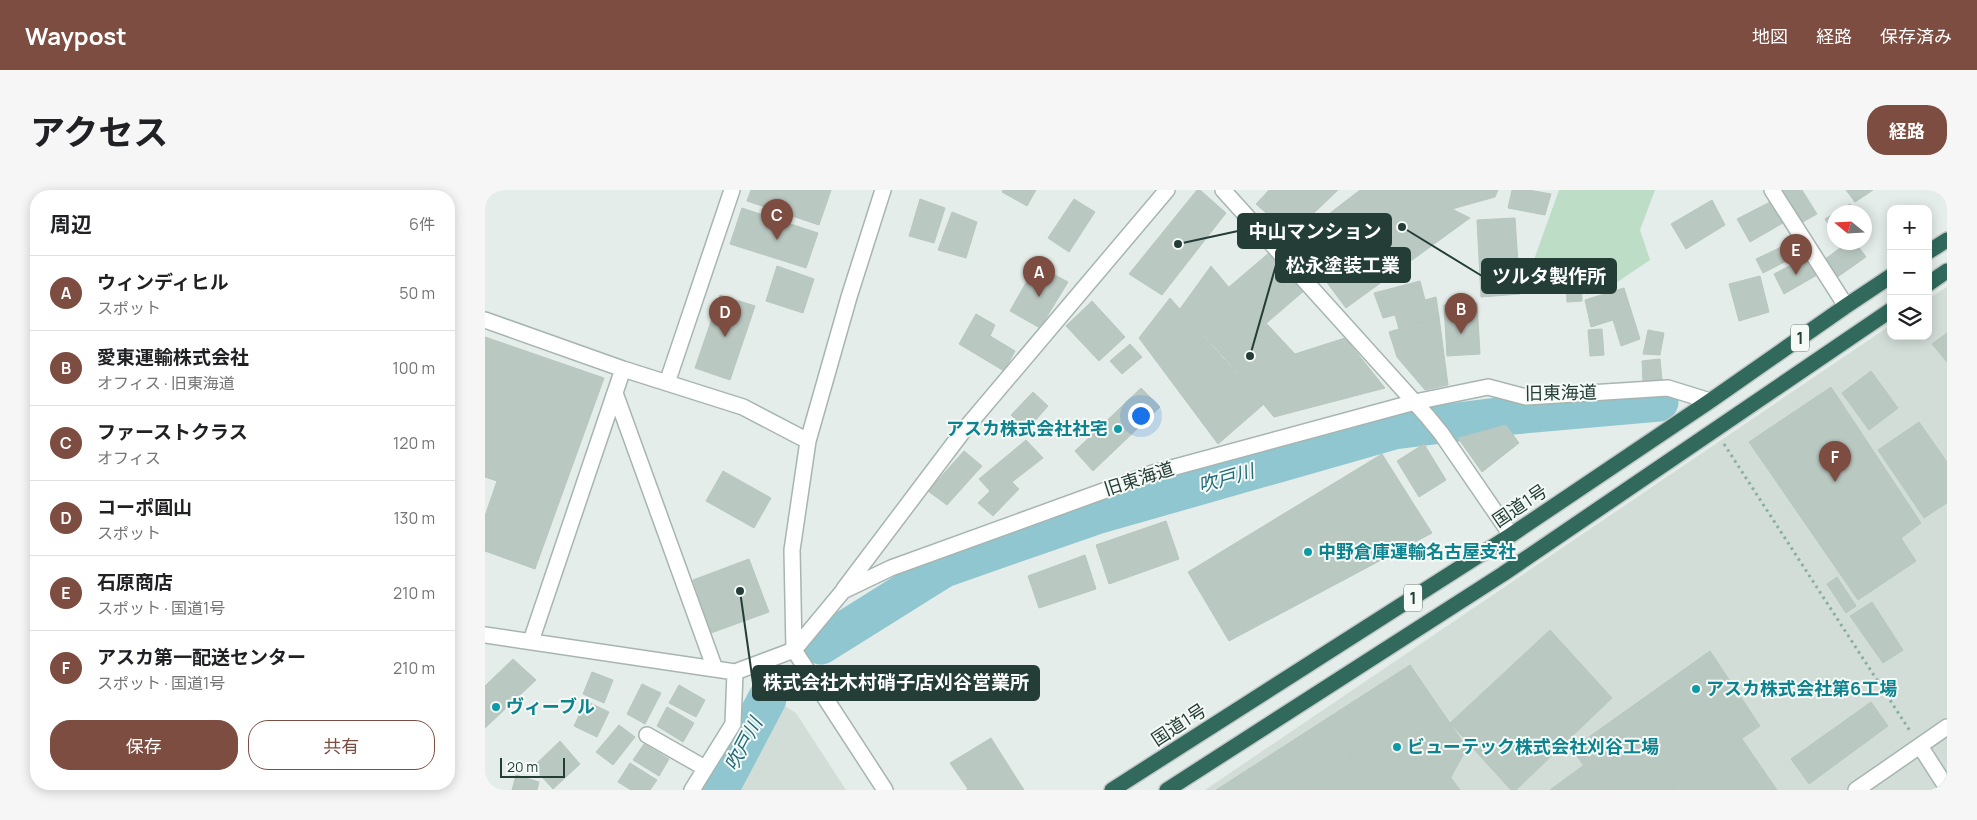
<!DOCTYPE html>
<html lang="ja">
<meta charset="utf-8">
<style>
:root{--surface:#fff;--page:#f6f6f6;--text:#202124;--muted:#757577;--line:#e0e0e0;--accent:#7c4d40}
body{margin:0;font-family:Manrope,"Noto Sans JP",sans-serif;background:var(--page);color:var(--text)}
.controls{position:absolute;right:15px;top:15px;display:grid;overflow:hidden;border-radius:10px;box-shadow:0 2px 12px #0003}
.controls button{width:45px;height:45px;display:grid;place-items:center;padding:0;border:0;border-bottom:1px solid var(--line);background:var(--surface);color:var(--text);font:25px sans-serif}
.compass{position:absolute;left:1342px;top:15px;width:45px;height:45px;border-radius:50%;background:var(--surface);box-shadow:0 2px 12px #0003;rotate:288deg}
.scale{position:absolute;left:15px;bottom:12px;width:65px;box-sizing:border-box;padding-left:5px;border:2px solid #243e37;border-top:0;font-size:14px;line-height:18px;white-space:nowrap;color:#243e37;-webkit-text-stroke:4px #f5faf7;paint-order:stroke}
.you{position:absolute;left:655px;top:225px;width:18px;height:18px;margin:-12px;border:4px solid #fff;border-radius:50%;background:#1a73e8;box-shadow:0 0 0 8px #1a73e833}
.badge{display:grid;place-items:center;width:32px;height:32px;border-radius:50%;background:var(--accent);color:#fff;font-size:16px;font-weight:700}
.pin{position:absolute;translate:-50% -41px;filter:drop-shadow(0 1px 2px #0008)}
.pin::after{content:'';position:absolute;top:26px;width:18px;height:15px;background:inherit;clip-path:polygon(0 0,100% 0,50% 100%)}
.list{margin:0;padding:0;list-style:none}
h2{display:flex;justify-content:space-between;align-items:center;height:65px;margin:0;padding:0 20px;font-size:21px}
h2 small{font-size:16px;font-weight:400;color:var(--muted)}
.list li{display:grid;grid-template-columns:32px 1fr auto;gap:15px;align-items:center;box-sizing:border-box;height:75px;padding:0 20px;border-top:1px solid var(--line)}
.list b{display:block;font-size:19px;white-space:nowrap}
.list p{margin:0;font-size:16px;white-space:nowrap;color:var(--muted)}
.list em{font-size:16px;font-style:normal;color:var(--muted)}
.actions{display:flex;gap:10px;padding:15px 20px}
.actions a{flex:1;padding:11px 0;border:1px solid var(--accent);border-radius:20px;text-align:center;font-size:18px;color:var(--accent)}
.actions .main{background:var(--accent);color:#fff}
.icon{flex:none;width:28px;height:28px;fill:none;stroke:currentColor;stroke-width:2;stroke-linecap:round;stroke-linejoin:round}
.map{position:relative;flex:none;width:1462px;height:600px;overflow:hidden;border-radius:20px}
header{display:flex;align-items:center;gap:30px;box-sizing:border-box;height:70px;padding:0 25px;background:var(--accent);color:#fff}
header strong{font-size:24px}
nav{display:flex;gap:28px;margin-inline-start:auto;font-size:18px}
.intro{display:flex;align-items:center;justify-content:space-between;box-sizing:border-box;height:120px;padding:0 30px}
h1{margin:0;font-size:35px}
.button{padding:12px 22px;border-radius:20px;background:var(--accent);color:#fff;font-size:18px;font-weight:700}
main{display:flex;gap:30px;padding:0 30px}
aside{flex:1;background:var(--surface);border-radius:20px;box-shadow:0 2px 12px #0003}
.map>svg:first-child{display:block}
.built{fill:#d2ddd8}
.green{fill:#beddc6}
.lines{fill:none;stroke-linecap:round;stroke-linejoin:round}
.river{stroke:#8fc6d0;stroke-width:39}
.building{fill:#bac8c2;stroke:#b7c7c0}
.minor-casing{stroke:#a7b5b0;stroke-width:18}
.highway-casing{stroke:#c2c9c7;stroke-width:18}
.path{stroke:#86afa2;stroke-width:3;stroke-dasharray:2.5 4;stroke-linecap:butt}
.minor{stroke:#fff;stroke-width:15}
.highway{stroke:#316a5d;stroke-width:15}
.culture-dot{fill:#0f9aa8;stroke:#f5faf7;stroke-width:2}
.labels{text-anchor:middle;stroke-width:4;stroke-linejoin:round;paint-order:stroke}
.shield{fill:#f5faf7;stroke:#637671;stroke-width:1}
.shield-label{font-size:16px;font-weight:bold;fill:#243e37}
.street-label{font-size:18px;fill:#243e37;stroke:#f5faf7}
.culture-label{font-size:18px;font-weight:bold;fill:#0d838f;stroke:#f5faf7;text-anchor:start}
.water-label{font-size:19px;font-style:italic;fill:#206b78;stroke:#f5faf7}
.leader{fill:none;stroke:#243e37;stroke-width:2}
.callout-dot{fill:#243e37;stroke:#f5faf7;stroke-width:2}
.callout{fill:#243e37;stroke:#243e37;stroke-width:2}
.callout-label{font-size:19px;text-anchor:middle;font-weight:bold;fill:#fff}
</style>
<header>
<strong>Waypost</strong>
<nav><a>地図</a><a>経路</a><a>保存済み</a></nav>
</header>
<div class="intro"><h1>アクセス</h1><a class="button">経路</a></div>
<main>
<aside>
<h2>周辺<small>6件</small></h2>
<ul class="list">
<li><span class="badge">A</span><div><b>ウィンディヒル</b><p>スポット</p></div><em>50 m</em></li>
<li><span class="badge">B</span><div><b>愛東運輸株式会社</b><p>オフィス · 旧東海道</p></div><em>100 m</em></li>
<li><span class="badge">C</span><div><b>ファーストクラス</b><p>オフィス</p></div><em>120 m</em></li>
<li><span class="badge">D</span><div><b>コーポ圓山</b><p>スポット</p></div><em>130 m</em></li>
<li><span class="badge">E</span><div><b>石原商店</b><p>スポット · 国道1号</p></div><em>210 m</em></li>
<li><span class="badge">F</span><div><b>アスカ第一配送センター</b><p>スポット · 国道1号</p></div><em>210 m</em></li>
</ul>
<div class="actions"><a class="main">保存</a><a>共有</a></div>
</aside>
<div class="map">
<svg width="1462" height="600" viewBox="0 0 1462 600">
<rect width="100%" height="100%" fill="#e4ede9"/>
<path class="built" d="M1462,97V600H720L1406,135V146H1443V109Z
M290,510L311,523L361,600H239L280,519Z"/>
<path class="green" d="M1074,0H1170L1155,40L1165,70L1125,97L1116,76L1046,78Z"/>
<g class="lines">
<path class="river" d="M336,455L459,378L611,325L909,240L1028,225L1174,212
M234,600L282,509"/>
</g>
<path class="building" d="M266,0H346L334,35L262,11Z
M518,0H551L542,16L517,2Z
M712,0H715L741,23L677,105L644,84Z
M784,0H853L806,45L771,14Z
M875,0H937L941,6L985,28L861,118L810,50Z
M937,0H1013L1010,7L967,19L941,6Z
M1027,0H1044L1066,4L1060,25L1023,18Z
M1294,0H1317L1332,24L1316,33Z
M1361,0H1388L1370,12Z
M435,9L460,18L449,53L424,46Z
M589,9L610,22L584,62L563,48Z
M1227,10L1240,35L1201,59L1186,34Z
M1285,12L1298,33L1265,52L1252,29Z
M1365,14L1370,22H1351Z
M257,18L333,43L321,78L245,54Z
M467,22L492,32L481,68L453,60Z
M1350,23V43H1349L1340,29Z
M1030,28L1035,104L996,107L992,30Z
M1311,50L1317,63L1278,83L1271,69Z
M1363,52H1370L1381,67L1351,88L1339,70Z
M785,62L820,100L777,137L744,97Z
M1323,66L1332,85L1299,104L1289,84Z
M551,75L583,92L555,138L525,121Z
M292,76L329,89L318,123L281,111Z
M726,76L777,137L738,166L695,119Z
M1113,81L1117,101L1101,104L1097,84Z
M1275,86L1284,122L1254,131L1244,94Z
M1096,88L1097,111L1082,112L1081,89Z
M935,91L940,110L951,107L954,127L914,139L910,125L898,128L889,103Z
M1139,98L1155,149L1136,156L1128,130L1106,137L1100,110Z
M235,105L270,116L245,190L210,178Z
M685,108L779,214L733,254L654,148Z
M607,111L640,147L614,171L581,136Z
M992,113L995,164L962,166L959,115Z
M491,124L510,135L505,146L530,161L519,181L474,154Z
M954,127L963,195L940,200L912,167L904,142Z
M782,134L810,164L860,148L900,198L789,227L738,166Z
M1117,139L1119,165L1105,166L1103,140Z
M1163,140L1179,143L1175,165L1158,164Z
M1462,143V172L1447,154Z
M0,147L119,188L50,379L0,361V326L12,291L0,287Z
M645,154L657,167L637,184L625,171Z
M1175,169L1177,190L1158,192L1157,171Z
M1386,181L1413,218L1384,240L1357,203Z
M1346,197L1436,333L1416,348L1431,371L1373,410L1264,252Z
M656,198L675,217L608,281L590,261Z
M548,202L563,216L542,240L526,225Z
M1434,232L1462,272V313L1439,328L1393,260Z
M1021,235L1034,253L997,282L973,248Z
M541,250L558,268L527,292L534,299L508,326L493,313L505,301L494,289Z
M939,254L961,290L934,307L912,271Z
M479,261L497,276L462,315L443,301Z
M897,264L947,343L744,451L703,382Z
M238,281L286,308L269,338L221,311Z
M681,331L694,369L624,394L611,355Z
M600,365L611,399L554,418L543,386Z
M264,369L284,422L226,443L208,390Z
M1352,387L1371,416L1361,423L1342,394Z
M1387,412L1418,460L1398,473L1365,426Z
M1065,440L1127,508L1031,600H1026L965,533Z
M1225,461L1275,536L1182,600H1116L1087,559Z
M28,469L51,490L0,538V496Z
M925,475L982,558L966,587L922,528L820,600H731Z
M107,482L128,490L119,513L98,504Z
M157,494L176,503L160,534L142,524Z
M194,495L220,510L211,527L184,513Z
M101,511L124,522L112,547L89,536Z
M1386,512L1403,536L1324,594L1306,569Z
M182,517L209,533L198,552L172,536Z
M922,528L975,600H820Z
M134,535L150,547L128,575L111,562Z
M506,548L539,600H481L483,599L465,573Z
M1257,549L1292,600H1182Z
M75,551L95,574L68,599L48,577Z
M159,554L184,569L174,586L148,570Z
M145,573L172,590L165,600H146L133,592Z
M1099,575L1116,600H1065Z
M31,585L54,592L52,600H27Z"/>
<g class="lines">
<g class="minor-casing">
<path id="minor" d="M398,0L364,107L323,251L307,360L309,460L400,600
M738,0L942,226L956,243L1026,345
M1287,0L1361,116
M0,130L138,179L258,217L323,251
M182,193L247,0
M130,203L230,479
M359,399L479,240L682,0
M0,445L250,482L309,460L358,401L406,378L668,283L930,212L1003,197L1041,207L1183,198L1225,211
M46,451L138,179
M162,545L220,578
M1435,556L1462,598
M207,600L248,534L250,482
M1371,600L1462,537"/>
</g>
<g class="highway-casing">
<path id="highway" d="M1443,62L1462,50
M1443,94L1462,81
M627,600L1026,345L1225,211L1361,116L1406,86
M682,600L1018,384L1406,120"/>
</g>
<path class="path" d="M1239,254L1425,541"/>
<use href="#minor" class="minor"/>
<use href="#highway" class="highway"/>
</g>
<g class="culture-dot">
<circle cx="633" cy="239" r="5"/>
<circle cx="823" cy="362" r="5"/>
<circle cx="1211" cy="499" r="5"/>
<circle cx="11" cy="517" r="5"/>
<circle cx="912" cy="557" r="5"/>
</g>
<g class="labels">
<g class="shield">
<rect x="1306" y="134.5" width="18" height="27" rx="4"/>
<rect x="919" y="394.5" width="18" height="27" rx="4"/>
</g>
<g class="shield-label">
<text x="1315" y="154">1</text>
<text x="928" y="414">1</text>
</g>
<g class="street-label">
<text transform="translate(1076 203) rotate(-1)" y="6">旧東海道</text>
<text transform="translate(654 289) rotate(-18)" y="6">旧東海道</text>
<text transform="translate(1035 316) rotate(-34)" y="6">国道1号</text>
<text transform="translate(694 535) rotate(-33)" y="6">国道1号</text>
</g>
<g class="culture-label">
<text x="623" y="245" text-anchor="end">アスカ株式会社社宅</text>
<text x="833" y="368">中野倉庫運輸名古屋支社</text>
<text x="1221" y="505">アスカ株式会社第6工場</text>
<text x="21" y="523">ヴィーブル</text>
<text x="922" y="563">ビューテック株式会社刈谷工場</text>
</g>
<g class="water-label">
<text transform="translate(741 288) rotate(-16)" y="7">吹戸川</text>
<text transform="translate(258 554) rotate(-62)" y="7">吹戸川</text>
</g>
</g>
<path class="leader" d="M693 54L753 41M765 166L791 75M917 37L997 86M255 401L268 493"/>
<g class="callout-dot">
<circle cx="693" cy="54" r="5"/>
<circle cx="765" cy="166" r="5"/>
<circle cx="917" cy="37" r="5"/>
<circle cx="255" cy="401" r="5"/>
</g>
<g class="callout">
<rect x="753" y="24" width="153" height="34" rx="5"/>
<rect x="791" y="58" width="134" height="34" rx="5"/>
<rect x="997" y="69" width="134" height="34" rx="5"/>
<rect x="268" y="476" width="286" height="34" rx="5"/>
</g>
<g class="callout-label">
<text x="830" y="48">中山マンション</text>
<text x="858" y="82">松永塗装工業</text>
<text x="1064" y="93">ツルタ製作所</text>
<text x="411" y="499">株式会社木村硝子店刈谷営業所</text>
</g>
</svg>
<div class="controls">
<button>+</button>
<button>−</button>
<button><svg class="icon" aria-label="layers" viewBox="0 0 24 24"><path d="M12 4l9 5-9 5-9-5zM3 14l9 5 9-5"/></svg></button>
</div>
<svg class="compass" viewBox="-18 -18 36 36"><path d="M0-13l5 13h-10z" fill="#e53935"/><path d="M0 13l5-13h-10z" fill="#757577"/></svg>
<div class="scale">20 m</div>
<div class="you"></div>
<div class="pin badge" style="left:554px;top:107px">A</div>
<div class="pin badge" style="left:976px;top:144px">B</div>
<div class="pin badge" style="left:292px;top:50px">C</div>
<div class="pin badge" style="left:240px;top:147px">D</div>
<div class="pin badge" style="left:1311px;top:85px">E</div>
<div class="pin badge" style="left:1350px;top:292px">F</div>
</div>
</main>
